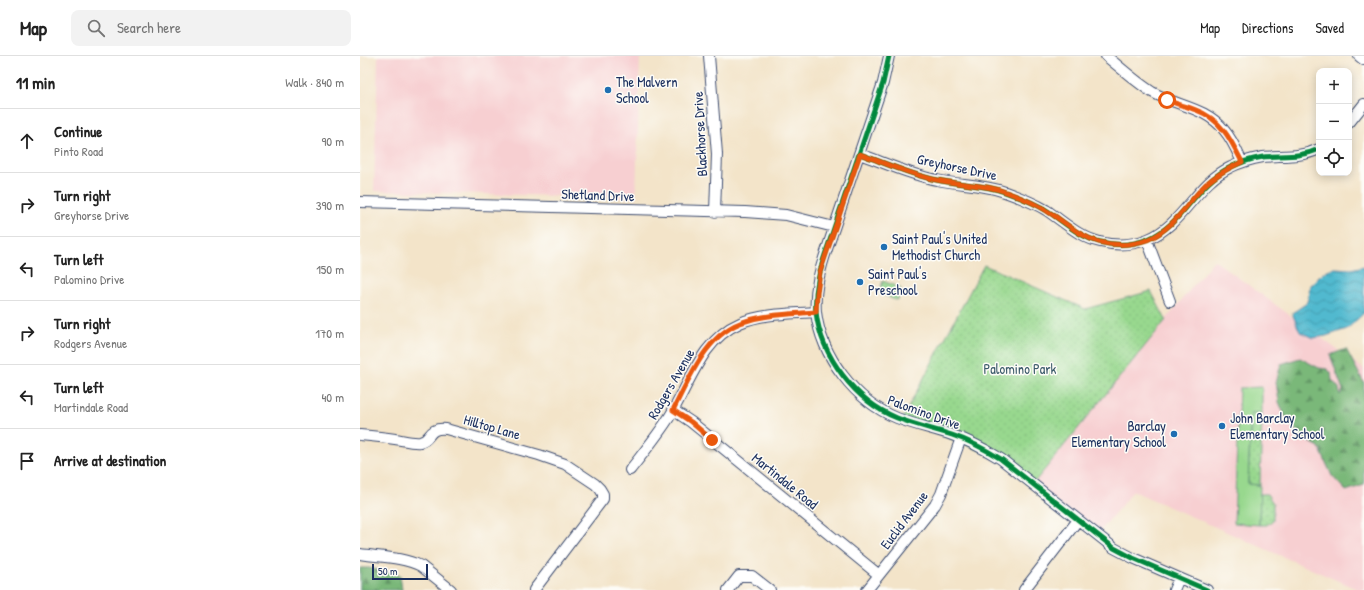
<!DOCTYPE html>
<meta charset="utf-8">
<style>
:root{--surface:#fff;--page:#f2f2f2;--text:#222;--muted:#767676;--line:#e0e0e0}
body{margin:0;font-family:"Patrick Hand",sans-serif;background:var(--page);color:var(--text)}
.controls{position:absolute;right:12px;top:12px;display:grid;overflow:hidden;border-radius:8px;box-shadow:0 2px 10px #0003}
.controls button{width:36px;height:36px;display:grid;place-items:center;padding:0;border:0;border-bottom:1px solid var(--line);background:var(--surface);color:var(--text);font:20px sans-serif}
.scale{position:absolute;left:12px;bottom:10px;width:56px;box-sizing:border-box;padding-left:4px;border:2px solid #1b2f5e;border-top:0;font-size:11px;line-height:14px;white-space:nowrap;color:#1b2f5e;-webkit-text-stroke:3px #fdfcf7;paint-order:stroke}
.stop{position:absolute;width:12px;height:12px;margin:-9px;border:3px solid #ea580c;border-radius:50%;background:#fff}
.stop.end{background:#ea580c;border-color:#fff;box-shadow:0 1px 4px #0008}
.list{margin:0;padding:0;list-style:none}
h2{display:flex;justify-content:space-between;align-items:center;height:52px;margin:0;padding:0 16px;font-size:17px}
h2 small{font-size:13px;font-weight:400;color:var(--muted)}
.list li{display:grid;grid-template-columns:26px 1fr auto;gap:12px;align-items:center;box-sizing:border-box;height:64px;padding:0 16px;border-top:1px solid var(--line)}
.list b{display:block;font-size:15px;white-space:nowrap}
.list p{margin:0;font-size:13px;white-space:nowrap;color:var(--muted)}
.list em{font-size:13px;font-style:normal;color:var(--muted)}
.icon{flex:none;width:22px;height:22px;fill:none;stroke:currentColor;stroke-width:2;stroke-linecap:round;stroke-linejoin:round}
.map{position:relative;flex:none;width:1004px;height:534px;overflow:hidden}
header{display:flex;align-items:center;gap:24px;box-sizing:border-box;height:56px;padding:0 20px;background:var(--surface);border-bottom:1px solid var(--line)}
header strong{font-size:19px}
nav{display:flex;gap:22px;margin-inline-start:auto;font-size:14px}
.search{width:280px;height:36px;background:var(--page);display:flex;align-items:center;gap:10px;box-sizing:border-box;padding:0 14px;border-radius:8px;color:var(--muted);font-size:15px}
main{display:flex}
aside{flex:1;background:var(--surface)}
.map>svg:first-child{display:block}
.built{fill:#f7cfd1}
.grass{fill:#98d88e;stroke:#5a8476}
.forest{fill:url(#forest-firs);stroke:#4a746c}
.park{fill:url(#park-dots);stroke:#5a8476}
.water{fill:url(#water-waves);stroke:#367496}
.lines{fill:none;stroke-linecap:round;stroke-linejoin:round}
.minor-casing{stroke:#3b4a6e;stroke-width:12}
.minor{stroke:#fff;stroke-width:10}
.cycleway-casing{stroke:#fdfcf7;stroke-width:8}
.cycleway{stroke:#00873e;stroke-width:5}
.route{stroke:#ea580c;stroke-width:5}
.poi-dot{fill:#1f6fb2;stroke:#fdfcf7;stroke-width:1.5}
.labels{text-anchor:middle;stroke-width:3;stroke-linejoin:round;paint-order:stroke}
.poi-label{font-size:14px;fill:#1b2f5e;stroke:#fdfcf7;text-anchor:start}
.street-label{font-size:14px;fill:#1b2f5e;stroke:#fdfcf7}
.park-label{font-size:14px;fill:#3a596a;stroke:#fdfcf7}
</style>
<header>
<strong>Map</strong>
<div class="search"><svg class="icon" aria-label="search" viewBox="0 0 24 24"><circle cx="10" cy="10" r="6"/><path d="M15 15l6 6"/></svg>Search here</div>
<nav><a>Map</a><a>Directions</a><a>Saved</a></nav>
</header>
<main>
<aside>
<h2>11 min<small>Walk · 840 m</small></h2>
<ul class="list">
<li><svg class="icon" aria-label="ahead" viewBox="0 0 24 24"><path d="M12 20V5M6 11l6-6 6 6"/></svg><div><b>Continue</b><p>Pinto Road</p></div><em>90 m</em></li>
<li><svg class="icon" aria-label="right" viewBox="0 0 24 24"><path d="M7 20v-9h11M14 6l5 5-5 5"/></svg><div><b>Turn right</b><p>Greyhorse Drive</p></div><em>390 m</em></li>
<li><svg class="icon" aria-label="left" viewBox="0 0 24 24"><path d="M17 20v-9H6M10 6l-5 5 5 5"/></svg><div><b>Turn left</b><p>Palomino Drive</p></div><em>150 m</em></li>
<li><svg class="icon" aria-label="right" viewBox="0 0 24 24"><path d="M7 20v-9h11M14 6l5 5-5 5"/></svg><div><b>Turn right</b><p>Rodgers Avenue</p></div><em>170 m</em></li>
<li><svg class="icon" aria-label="left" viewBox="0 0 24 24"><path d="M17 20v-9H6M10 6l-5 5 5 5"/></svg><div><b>Turn left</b><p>Martindale Road</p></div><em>40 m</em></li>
<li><svg class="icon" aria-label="arrive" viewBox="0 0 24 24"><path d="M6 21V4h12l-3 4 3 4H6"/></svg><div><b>Arrive at destination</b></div></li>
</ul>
</aside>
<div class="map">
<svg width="1004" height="534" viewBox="0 0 1004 534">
<defs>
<pattern id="forest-firs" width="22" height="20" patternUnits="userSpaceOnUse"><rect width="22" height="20" fill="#7ab879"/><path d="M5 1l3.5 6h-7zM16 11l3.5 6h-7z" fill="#639666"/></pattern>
<pattern id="park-dots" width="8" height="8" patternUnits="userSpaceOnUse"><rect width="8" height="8" fill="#98d88e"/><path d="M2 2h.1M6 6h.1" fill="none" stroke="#82ba7d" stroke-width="1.8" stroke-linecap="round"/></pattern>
<pattern id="water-waves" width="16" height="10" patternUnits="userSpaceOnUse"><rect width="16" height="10" fill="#51b9cf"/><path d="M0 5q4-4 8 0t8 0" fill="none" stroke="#4297ab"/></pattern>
</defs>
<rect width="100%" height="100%" fill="#fdfcf7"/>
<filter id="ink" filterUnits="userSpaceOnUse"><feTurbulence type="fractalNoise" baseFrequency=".025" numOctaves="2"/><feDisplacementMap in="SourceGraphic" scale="8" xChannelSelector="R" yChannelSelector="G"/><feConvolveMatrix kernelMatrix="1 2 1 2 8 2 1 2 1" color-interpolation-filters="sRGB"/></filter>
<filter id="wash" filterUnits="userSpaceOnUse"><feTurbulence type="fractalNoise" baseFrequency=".012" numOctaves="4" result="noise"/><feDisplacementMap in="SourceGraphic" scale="16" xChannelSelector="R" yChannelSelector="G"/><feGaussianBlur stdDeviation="0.9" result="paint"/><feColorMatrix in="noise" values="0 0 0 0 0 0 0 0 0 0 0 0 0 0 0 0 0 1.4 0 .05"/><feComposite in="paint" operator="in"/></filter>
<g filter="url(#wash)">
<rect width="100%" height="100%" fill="#f3e4c9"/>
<path class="built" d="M18,0H280L276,142L14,135Z
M854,204L1004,313V534H999L773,435L737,479L673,428Z"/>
<path class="grass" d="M902,331V357H891L888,428L900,429L899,469L874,467L879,332Z"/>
<path class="forest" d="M986,293L1004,327V429L986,435L972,420L959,391L944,383L927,365L919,346L916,326L921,308L940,302L959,312L967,313L971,317L972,324L979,332L980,339L983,334L970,299Z
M0,512H9L40,519L42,534H0Z"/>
<path class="park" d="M624,209L725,253L791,235L806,264L673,428L641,403L542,363Z
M523,225L540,232L541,234L538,243L535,244L519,237Z
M891,357H902L900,429L888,428Z
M900,438H907L913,447V464L907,469H899Z"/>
<path class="water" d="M1004,210V257L987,273L966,280L953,282L940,276L932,257L947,247L950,230L963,217L975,212L991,213Z"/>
</g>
<g filter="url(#ink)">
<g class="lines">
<g class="minor-casing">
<path id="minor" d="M349,0L357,98L355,156
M529,0L523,27L467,193C460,213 454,234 456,256C461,300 495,345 537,362C555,369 574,373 592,379C610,385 625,393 641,403L754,492L773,502L847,534
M746,0C761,12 776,26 792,36C816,50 846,51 864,74C872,83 877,95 882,106
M999,0L1004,4
M989,67L1004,48
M500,98C525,107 551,119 577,124C600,129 623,128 645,136C659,141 674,147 686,154C704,166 719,181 740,186C756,190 773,189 788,183C824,168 836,127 871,111C881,106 892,103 903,101C922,99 940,102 959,93
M0,146L385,156L426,159L474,171
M787,184L810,245
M313,354L331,366L519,519
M0,379C12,380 23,381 35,383C43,384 52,387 60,386C72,384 67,371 86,373L179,399L205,408L235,428L240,433L243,438V443L174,534
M270,414C284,396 298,379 310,360C330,327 342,283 380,267C403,257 432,258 456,256
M0,498C20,501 43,501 61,510L91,534
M368,534L379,520H392L410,534
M507,534L575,449L581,438L601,382
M664,534L718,464
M814,534L819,522"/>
</g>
<use href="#minor" class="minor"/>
<g class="cycleway-casing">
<path id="cycleway" d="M529,0L523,27L467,193C460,213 454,234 456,256C461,300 495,345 537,362C555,369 574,373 592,379C610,385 625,393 641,403L754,492L773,502L847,534
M500,98C525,107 551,119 577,124C600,129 623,128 645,136C659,141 674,147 686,154C704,166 719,181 740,186C756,190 773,189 788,183C824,168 836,127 871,111C881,106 892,103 903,101C922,99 940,102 959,93"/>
</g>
<use href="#cycleway" class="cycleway"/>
</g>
</g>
<g class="lines" filter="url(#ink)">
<path class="route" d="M352,384L331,366L313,354C330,321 347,276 386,265C408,258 433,258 456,256L457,237L460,216L500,98C525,107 551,119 577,124C600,129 624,128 646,136C660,141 675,147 687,155C705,166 719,180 739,186C755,190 772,189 787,184C814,173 826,148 846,128C857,118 869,112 882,106C871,84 861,63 836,54C826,50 816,48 807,44"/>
</g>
<g class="poi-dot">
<circle cx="248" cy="34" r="4"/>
<circle cx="524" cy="191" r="4"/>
<circle cx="500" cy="226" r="4"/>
<circle cx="862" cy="370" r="4"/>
<circle cx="814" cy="378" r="4"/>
</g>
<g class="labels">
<g class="poi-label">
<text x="256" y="31">The Malvern<tspan x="256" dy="16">School</tspan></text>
<text x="532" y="188">Saint Paul's United<tspan x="532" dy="16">Methodist Church</tspan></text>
<text x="508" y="223">Saint Paul's<tspan x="508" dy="16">Preschool</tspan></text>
<text x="870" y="367">John Barclay<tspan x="870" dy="16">Elementary School</tspan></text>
<text x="806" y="375" text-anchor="end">Barclay<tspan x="806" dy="16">Elementary School</tspan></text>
</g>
<g class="street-label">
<text transform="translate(340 78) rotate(-93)" y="5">Blackhorse Drive</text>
<text transform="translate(597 111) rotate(12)" y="5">Greyhorse Drive</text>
<text transform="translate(238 139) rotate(2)" y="5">Shetland Drive</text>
<text transform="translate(311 328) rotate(-60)" y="5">Rodgers Avenue</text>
<text transform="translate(564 356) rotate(20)" y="5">Palomino Drive</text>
<text transform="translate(132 371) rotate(16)" y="5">Hilltop Lane</text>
<text transform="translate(425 425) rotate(39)" y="5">Martindale Road</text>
<text transform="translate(544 464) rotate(-53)" y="5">Euclid Avenue</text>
</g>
<g class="park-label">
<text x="660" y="318">Palomino Park</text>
</g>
</g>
</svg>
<div class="controls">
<button>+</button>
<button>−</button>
<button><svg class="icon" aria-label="locate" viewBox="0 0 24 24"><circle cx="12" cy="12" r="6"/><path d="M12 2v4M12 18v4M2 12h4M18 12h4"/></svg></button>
</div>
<div class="scale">50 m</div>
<div class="stop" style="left:807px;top:44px"></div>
<div class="stop end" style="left:352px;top:384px"></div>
</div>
</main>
